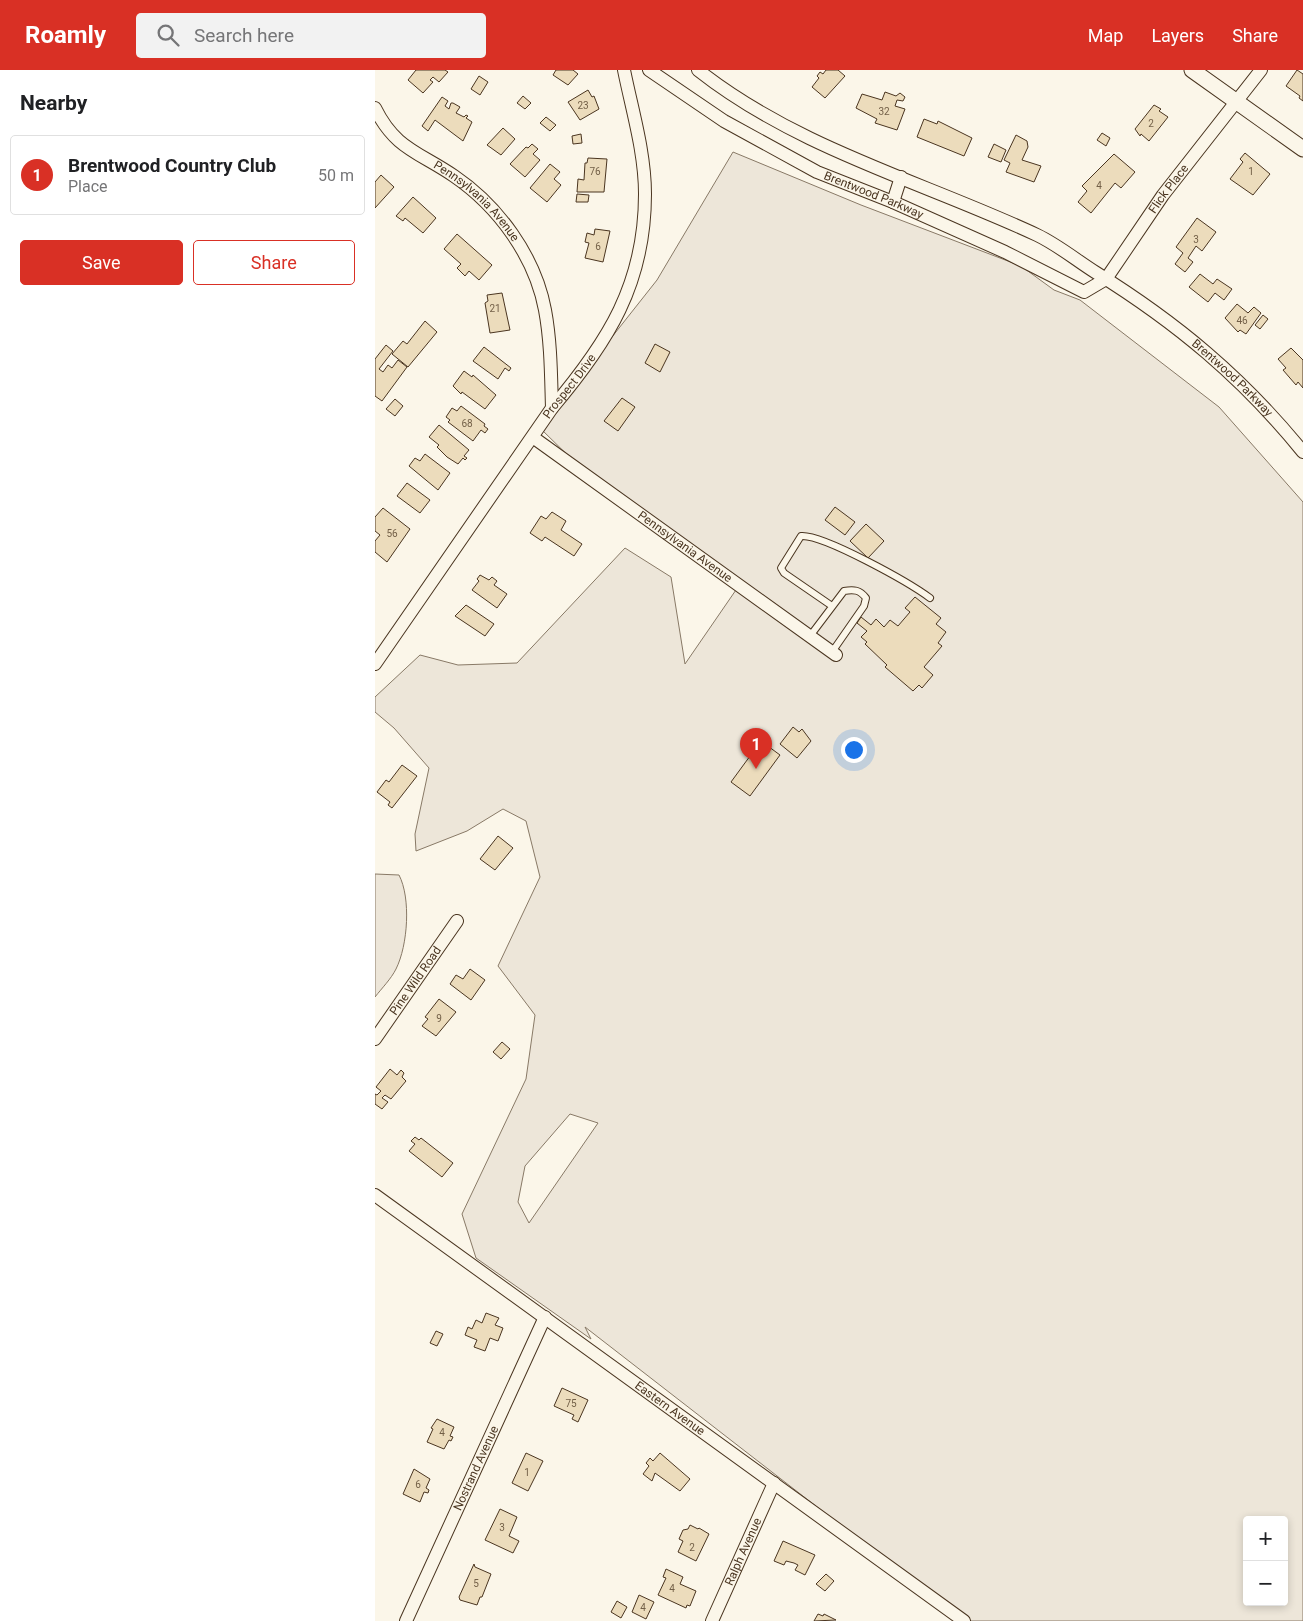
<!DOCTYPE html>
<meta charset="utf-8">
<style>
:root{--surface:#fff;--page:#f2f2f2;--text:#202124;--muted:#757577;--line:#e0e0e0;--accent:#d93025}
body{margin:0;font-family:Roboto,sans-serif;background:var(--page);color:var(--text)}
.controls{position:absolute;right:15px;bottom:15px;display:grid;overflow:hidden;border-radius:5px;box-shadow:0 2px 8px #0003}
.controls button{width:45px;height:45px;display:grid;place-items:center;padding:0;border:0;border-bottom:1px solid var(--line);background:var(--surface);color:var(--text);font:25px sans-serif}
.you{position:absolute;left:478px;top:679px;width:18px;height:18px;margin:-12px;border:4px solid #fff;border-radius:50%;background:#1a73e8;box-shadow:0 0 0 8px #1a73e833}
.badge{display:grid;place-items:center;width:32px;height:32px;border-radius:50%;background:var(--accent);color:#fff;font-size:16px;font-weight:700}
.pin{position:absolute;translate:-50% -41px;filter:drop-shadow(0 1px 2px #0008)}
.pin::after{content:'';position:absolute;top:26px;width:18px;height:15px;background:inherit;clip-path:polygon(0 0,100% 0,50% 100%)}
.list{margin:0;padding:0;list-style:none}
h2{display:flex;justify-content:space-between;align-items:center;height:65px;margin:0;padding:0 20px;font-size:21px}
h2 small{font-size:16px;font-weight:400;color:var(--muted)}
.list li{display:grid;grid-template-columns:32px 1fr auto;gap:15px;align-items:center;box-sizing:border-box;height:80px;margin:0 10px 10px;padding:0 10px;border:1px solid var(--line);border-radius:5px}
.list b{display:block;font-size:19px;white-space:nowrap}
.list p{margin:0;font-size:16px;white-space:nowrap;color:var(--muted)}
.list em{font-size:16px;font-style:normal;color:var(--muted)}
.actions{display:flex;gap:10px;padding:15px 20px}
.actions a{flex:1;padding:11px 0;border:1px solid var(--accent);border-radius:5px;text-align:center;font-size:18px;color:var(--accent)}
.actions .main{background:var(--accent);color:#fff}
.icon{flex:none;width:28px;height:28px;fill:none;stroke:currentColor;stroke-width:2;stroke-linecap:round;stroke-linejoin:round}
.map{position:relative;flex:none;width:928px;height:1551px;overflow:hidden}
header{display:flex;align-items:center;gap:30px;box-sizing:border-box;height:70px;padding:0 25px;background:var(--accent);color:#fff}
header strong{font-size:24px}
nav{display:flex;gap:28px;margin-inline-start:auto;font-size:18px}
.search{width:350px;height:45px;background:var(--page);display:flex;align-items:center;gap:12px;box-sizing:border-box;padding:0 18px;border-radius:5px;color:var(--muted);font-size:19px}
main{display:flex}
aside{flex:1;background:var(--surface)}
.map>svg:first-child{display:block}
.green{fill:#ede6d9;stroke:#887966;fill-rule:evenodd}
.building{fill:#ecdcbc;stroke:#4a3520}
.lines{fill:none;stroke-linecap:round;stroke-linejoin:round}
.service-casing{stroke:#4a3520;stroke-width:8}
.minor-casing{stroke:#4a3520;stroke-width:14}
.tertiary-casing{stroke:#4a3520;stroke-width:17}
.service{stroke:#fbf6e9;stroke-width:6}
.minor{stroke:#fbf6e9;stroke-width:12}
.tertiary{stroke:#fbf6e9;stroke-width:15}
.labels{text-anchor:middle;stroke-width:4;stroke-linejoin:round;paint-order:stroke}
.number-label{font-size:10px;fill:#725f47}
.street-label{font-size:12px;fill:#4a3520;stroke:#fbf6e9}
</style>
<header>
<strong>Roamly</strong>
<div class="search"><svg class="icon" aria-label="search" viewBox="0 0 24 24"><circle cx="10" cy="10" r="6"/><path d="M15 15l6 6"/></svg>Search here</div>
<nav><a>Map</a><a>Layers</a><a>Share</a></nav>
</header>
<main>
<aside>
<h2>Nearby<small></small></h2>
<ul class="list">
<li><span class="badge">1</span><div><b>Brentwood Country Club</b><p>Place</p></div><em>50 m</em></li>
</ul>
<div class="actions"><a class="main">Save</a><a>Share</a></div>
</aside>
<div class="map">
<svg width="928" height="1551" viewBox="0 0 928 1551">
<rect width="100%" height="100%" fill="#fbf6e9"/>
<path class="green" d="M358,82L486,135L646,196L679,220L705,230L844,337L928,432V1551H589L210,1257L216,1269L101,1188L87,1144L151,1009L160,945L123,896L165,807L151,751L128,739L92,761L41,781L40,764L54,698L19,658L0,642V627L45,585L83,595L142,593L250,478L296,507L310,594L363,517L221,413L165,358L282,210ZM195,1044L223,1053L154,1153L143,1132L150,1096ZM872,1450H909V1532H872Z
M0,804L24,805C36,828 33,875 21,899C16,909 7,918 0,927Z"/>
<path class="building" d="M41,0H70L73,2L64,12L58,7L55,10L58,12L48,23L33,10Z
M181,0H198L203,4L193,15L178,5Z
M451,0H463L470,6L450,28L437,17L444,8L442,6L445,2L448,4Z
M922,0L928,4V31L924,28L925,26L911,16Z
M104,6L113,12L105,25L96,19Z
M213,20L217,27L219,26L224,39L205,50L193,32Z
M510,22L521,26L525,23L530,27L528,31L522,30L520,36L530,39L522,60L500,53L502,49L481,38L487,24L507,30Z
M148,26L156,33L150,39L142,33Z
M67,27L73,31L70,36L74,39L76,33H78L85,37L81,43L89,47L91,45L93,46L91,48L97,52L88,71L60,50L53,61L47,56Z
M779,35L786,39L784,41L793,47L774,71L766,64L765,66L760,59Z
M171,47L181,55L175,61L165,53Z
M549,49L562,54L563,51L597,68L589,86L542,67Z
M128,58L140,69L126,85L112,75Z
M727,63L735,68L731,76L722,70Z
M206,64L207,73L198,74L197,66Z
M641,65L652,71L653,77L647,90L666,96L659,112L631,102L635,93L629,90Z
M157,74L163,79L158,84L165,90L150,107L135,94L151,77L153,78Z
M619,74L631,80L626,92L613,87Z
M870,83L895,104L878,125L855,109L868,92L865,89Z
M739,84L760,102L746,118L740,113L716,143L703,132L712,121L707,116Z
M213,88L232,89L229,122H202L203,109L209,110L210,93H212Z
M175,94L185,102L179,109L186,115L172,132L155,118Z
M6,105L19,117L0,138V112Z
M202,124L214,125L213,132H201Z
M38,127L61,148L48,163L30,148L28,151L21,146Z
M822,148L841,162L827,181L821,176L813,188L818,192L810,202L800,194L808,183L801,177Z
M220,159L235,161L228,192L210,188L214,173L210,172L212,163L219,165Z
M82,164L117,195L104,210L94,201L90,206L82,198L86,194L69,179Z
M825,204L838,214L842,209L857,219L849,230L840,223L833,232L814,217Z
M127,223L135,260L115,263L110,233L113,231L112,225Z
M862,234L873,243L879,237L886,243L871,264L865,260L863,262L850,248Z
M888,245L893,249L885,259L880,255Z
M50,251L62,262L33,297L17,284L28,271L32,274Z
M280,274L295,282L285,302L270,293Z
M11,275L18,281L4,299L8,302L13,295L17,298L23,290L32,297L7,331L0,326V289Z
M109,277L136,298L134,301L130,298L123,309L98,291Z
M916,278L928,290V318L923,312L921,315L908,300L911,298L903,289Z
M89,301L97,307L98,305L121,325L110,339L87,322L86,324L78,316Z
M247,328L260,337L243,361L229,351Z
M20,329L28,336L20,346L11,339Z
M86,336L110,354L109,356L113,359L110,363L106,360L98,371L73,352L75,350L71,347L77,338L82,341Z
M64,355L94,380L89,386L92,388L90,390L88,388L83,394L72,387L62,377L64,375L54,367Z
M50,384L75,403L63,420L34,396L40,388L45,391Z
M32,413L55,430L45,443L22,426Z
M460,437L480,452L470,465L450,450Z
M8,438L35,459L12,492L0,482V471L5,465L0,461V447Z
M177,442L191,451L186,460L207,474L199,486L170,467L167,471L155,463L166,446L171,449Z
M491,454L509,471L493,488L475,471Z
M105,505L114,510L117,507L122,511L119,515L132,524L122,538L97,520L104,511L102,509Z
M540,527L566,548L561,554L571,562L563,573L567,576L549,597L558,605L547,618L544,615L538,621L510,597L512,595L490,574L492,572L486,567L492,561L482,553L486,547L496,555L501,549L509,557L515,550L523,556L535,542L530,538Z
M91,535L119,554L110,566L80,546Z
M418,657L424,662L427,659L436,671L422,688L405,674Z
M386,671L405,685L375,726L356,712Z
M27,695L42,706L17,738L13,735L15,732L2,722L11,710L14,712Z
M123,766L138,778L120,800L105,789Z
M95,899L110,910L96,930L75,914L81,905L88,909Z
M64,929L81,942L61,966L47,956L53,949L50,947Z
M127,972L135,979L126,989L118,982Z
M15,999L22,1005L26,1000L29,1003L27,1007L31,1011L16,1029L10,1025L7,1028L13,1032L7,1039L0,1034V1024L2,1025L6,1021L1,1017Z
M40,1067L44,1070L46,1068L78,1093L67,1107L34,1081L40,1074L36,1071Z
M111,1243L124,1248L120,1255L128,1258L123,1271L115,1268L110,1281L99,1277L102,1270L90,1265L93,1257L97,1259L101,1250L107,1253Z
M61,1261L68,1264L62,1276L55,1273Z
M187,1318L213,1330L203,1352L197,1349L199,1345L179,1336Z
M62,1349L79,1357L75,1366L78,1367L76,1371L74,1370L69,1379L52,1372L58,1359L56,1358Z
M151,1383L168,1391L153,1421L137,1413Z
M285,1383L315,1409L305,1421L280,1403L277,1411L268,1404L274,1396L271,1393L275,1388L278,1391Z
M39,1399L55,1409L51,1418L54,1420L53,1423L49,1422L45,1432L28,1424Z
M125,1439L142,1447L134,1466L144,1471L138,1483L110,1470Z
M315,1455L323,1459L324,1458L334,1464L321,1491L303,1482L308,1471L304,1469L308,1460L313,1459Z
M408,1471L440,1485L430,1505L420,1500L423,1495L419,1493L411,1491L409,1495L399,1491Z
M99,1494L100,1497L116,1504L107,1527H105L102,1535L85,1530L84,1527Z
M291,1499L308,1507L305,1514L321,1521L315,1536L312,1535L311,1538L283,1525L291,1508L288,1507Z
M451,1504L459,1511L450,1521L441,1514Z
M264,1525L279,1532L271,1549L257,1542Z
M242,1531L252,1537L246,1548L236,1542Z
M443,1544L448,1546L449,1544L461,1550L439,1551Z"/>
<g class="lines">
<g class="service-casing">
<path id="service" d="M457,536L409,503L406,498L426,466C448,464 535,513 555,528
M435,566L469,521C479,519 485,520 491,528L489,536L457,582"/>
</g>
<g class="minor-casing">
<g id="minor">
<path id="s1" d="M274,0L349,51L442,102L518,132L630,182L709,222L731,209L788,125L886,0"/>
<path id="s2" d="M323,0C423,79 549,112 662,165C683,175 701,190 720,202C802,253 867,307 928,382"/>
<path id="s3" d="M0,38C20,79 44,82 79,106C123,136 160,186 170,240C176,272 176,306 177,338"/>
<path d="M518,132L526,107"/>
<path id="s4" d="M159,368L461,585"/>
<path id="s5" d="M0,594L177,338C233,272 270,214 270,124C270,82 257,40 249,0"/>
<path id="s6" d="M0,969L82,851"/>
<path id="s7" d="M0,1125L589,1551"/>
<path id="s8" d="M31,1551L170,1247"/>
<path id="s9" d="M337,1551L399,1413"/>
</g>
</g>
<g class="tertiary-casing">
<path id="tertiary" d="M817,0L928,79"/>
</g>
<use href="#service" class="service"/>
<use href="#minor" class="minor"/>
<use href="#tertiary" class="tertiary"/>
</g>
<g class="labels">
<g class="number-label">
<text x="208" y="39">23</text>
<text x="509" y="45">32</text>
<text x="776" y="57">2</text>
<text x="220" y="105">76</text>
<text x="876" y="105">1</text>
<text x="724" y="119">4</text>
<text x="821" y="173">3</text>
<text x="223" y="180">6</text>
<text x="120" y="242">21</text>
<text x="867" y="254">46</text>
<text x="92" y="357">68</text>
<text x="17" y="467">56</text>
<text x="64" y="952">9</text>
<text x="196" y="1337">75</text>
<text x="67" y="1366">4</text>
<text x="152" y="1406">1</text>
<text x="43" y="1418">6</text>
<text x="127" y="1461">3</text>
<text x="317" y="1481">2</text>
<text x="101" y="1517">5</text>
<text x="297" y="1522">4</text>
<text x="268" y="1541">4</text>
</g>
<g class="street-label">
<text dy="4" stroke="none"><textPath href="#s1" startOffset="625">Flick Place</textPath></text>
<text dy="4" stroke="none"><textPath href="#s1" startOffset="258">Brentwood Parkway</textPath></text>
<text dy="4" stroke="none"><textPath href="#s3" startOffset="140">Pennsylvania Avenue</textPath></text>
<text dy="4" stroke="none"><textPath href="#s2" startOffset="621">Brentwood Parkway</textPath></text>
<text dy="4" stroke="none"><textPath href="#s5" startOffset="339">Prospect Drive</textPath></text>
<text dy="4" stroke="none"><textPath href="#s4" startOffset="186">Pennsylvania Avenue</textPath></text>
<text dy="4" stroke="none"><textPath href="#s6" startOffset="71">Pine Wild Road</textPath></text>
<text dy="4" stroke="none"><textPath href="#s7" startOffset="364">Eastern Avenue</textPath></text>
<text dy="4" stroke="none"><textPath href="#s8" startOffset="168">Nostrand Avenue</textPath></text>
<text dy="4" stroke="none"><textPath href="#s9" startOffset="76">Ralph Avenue</textPath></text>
</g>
</g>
</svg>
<div class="controls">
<button>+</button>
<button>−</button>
</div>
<div class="you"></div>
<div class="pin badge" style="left:381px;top:699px">1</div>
</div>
</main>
